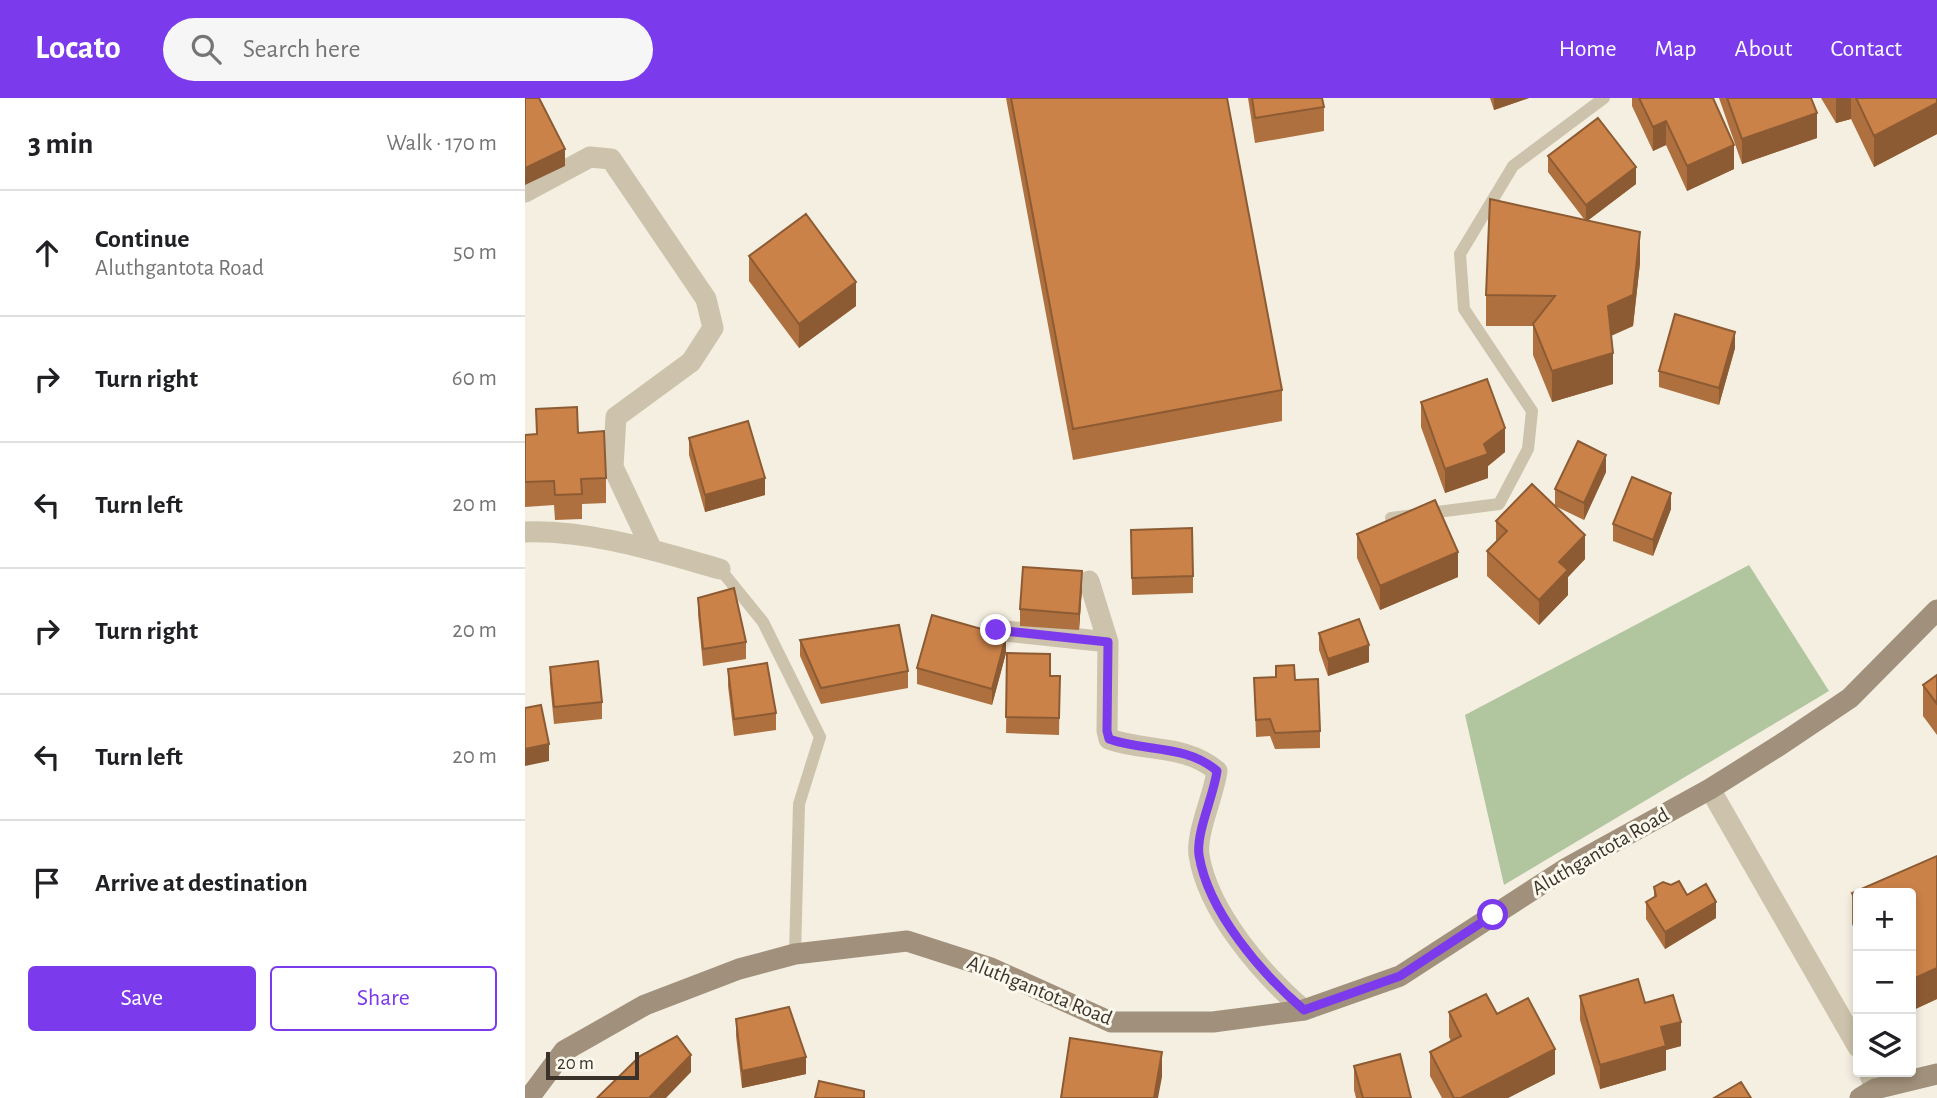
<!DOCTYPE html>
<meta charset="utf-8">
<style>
:root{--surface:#fff;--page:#f6f6f6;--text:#202124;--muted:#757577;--line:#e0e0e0;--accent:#7c3aed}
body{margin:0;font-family:"Alegreya Sans",sans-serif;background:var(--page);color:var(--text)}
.controls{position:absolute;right:21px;bottom:21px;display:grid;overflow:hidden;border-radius:7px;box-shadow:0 4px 10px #0003}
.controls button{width:63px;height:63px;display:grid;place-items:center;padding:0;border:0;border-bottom:2px solid var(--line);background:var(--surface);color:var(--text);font:35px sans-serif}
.scale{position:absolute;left:21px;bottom:18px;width:93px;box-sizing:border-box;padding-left:7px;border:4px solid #3b332b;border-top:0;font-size:19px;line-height:24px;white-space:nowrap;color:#3b332b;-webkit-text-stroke:5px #fbf8ee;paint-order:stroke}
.stop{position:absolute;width:21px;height:21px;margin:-16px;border:5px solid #7c3aed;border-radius:50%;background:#fff}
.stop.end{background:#7c3aed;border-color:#fff;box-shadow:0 2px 7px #0008}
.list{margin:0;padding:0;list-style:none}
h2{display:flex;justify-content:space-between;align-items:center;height:91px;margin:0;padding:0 28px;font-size:30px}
h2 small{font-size:23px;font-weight:400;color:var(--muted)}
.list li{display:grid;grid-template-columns:46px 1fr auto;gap:21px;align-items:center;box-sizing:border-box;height:126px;padding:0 28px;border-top:2px solid var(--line)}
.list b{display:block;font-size:26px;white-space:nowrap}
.list p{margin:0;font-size:23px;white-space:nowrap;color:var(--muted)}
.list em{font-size:23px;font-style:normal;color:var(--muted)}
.actions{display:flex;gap:14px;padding:21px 28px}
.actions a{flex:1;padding:16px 0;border:2px solid var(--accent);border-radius:7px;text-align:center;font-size:24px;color:var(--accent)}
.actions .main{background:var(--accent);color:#fff}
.icon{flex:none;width:38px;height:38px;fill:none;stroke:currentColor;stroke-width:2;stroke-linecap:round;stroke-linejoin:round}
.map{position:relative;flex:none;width:1412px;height:1000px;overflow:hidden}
header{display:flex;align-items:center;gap:42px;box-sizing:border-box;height:98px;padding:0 35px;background:var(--accent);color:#fff}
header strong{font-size:33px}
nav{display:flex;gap:38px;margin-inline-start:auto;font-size:24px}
.search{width:490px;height:63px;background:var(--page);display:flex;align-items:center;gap:18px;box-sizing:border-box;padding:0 24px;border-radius:38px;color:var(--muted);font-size:26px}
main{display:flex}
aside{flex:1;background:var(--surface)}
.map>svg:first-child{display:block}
.green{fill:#b1c59f}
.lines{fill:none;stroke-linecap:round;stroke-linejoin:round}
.lane{stroke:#cdc2ab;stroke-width:12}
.street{stroke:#cdc2ab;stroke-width:21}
.secondary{stroke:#a1917c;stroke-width:21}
.wall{fill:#ae703f}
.shaded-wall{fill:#8d5b33}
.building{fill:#ca8249;stroke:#8d5b33;stroke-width:2}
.route{stroke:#7c3aed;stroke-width:9}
.labels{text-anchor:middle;stroke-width:6;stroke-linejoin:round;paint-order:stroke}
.street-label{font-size:21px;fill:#3b332b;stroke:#fbf8ee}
</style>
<header>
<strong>Locato</strong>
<div class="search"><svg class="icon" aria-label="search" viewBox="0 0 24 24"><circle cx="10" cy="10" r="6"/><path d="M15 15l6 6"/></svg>Search here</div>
<nav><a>Home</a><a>Map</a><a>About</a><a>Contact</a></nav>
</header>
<main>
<aside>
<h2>3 min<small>Walk · 170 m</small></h2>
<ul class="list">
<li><svg class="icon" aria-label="ahead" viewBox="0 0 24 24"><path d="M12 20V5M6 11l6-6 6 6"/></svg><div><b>Continue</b><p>Aluthgantota Road</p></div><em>50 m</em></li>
<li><svg class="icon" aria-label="right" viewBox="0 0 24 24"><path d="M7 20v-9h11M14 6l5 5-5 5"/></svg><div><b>Turn right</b></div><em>60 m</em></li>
<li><svg class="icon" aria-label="left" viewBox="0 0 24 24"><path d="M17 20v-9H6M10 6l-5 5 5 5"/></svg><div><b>Turn left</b></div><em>20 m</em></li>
<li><svg class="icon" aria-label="right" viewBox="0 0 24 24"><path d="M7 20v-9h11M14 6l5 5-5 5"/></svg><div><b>Turn right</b></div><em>20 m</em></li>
<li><svg class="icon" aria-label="left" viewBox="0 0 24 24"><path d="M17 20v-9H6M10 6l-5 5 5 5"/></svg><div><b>Turn left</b></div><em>20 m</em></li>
<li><svg class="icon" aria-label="arrive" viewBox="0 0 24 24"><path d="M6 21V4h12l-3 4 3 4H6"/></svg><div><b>Arrive at destination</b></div></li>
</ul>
<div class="actions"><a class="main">Save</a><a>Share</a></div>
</aside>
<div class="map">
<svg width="1412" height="1000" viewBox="0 0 1412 1000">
<rect width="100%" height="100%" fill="#f4efe1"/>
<path class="green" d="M1224,467L1304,593L979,787L940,617Z"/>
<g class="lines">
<path class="lane" d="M866,420L974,406L1003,351L1007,313L939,211L935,156L988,68L1079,0
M195,471L238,524L295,639L274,706L270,856"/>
<path class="street" d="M0,94L65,59L86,61L181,201L188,230L166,264L91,319L88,369L127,452
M0,434C66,432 131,453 195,471
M564,483L583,544L582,633L584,641C620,654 661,646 692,673C689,697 671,734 674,757C683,814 737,876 779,912
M471,532L583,544
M1185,691L1333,949
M1344,974L1350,991"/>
<path class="secondary" d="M4,1000L39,953L120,907L214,871L270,856L382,843L466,870L586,924H688L779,912L875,878L1040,771L1185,691L1255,647L1325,600L1412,512
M1335,1000L1350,991L1412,976"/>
</g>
<path class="wall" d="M481,0H702L757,292V323L548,362Z
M723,0H797L799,9V33L730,45Z
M965,0H1004L969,12Z
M1107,0H1188L1209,71L1162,93L1141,47L1128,53L1107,8Z
M1194,0H1286L1292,40L1217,66Z
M1296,0H1412V36L1349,69L1326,21L1311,25Z
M1023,58L1111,86L1063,122L1115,165L1108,228L1086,238L1088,286L1027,304L1008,257V228H961V197L1059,121L1023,74Z
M224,158L331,208L274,250L224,183Z
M1210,250L1194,307L1134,289V273Z
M896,304L980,354L963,368V380L920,395L896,329Z
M11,311L53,335L81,380V405L57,406V421L30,422L29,407L0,409V337H11Z
M164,340L240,397L180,414L164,357Z
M1081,374L1059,422L1030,408L1060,461L1043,479V497L1014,527L962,478V453L971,444V423L1030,407V391Z
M1146,411L1128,458L1088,443V426Z
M606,432L668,478V495L607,497Z
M832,436L933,479L855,512L832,460Z
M557,490L554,532L495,528V511Z
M173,500L221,544V561L178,568L173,516Z
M794,535L844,564L803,578L794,552Z
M275,542L383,573V590L296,606L275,558Z
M481,555L467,607L392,586V570Z
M482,555L525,578H535L534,637L481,635Z
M25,569L77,604V621L29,626L25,585Z
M203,571L251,615V632L209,638L203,588Z
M1412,577V637L1398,618V587Z
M729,580L770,582L795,633V650L750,651L745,638L731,639Z
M1412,758V901L1386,913V795H1333V841L1327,826V795Z
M1129,789L1162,797L1191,820L1140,851L1121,821V804L1129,800Z
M1055,898L1120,905L1156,948L1141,952V972L1075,991L1055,922Z
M924,914L972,916L1030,976L983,1000H917L905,978V954L926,943L924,939Z
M211,921L281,976L217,990L211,938Z
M829,968L886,1000H831L829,992Z"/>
<path class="shaded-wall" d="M969,0H1004L969,12Z
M1311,0H1326V21L1311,25Z
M1412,5V36L1349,69V38Z
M1292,15V40L1217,66V41Z
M1141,23V47L1128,53V29Z
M1209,47V71L1162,93V68Z
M40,51V68L0,87V70Z
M1111,69V86L1061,124V107Z
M1115,134V165L1108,228L1083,239V208Z
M331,184V208L274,250V226Z
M1210,234V250L1194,307V290Z
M1088,255V286L1027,304V273Z
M980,330V354L963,368V380L920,395V371L959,346Z
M1081,357V374L1059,422V405Z
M240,380V397L180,414V397Z
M1146,395V411L1128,458V442Z
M1060,437V461L1043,479V497L1014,527V502L1034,464Z
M933,454V479L855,512V488Z
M557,473V490L554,532V516Z
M481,538V555L467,607V591Z
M844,547V564L803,578V561Z
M24,646V663L0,668V651Z
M1191,804V820L1140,851V834Z
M1412,870V901L1386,913V882Z
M1156,924V948L1141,952V972L1075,991V967L1136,929Z
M1030,951V976L983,1000H936Z
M637,954V979L633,1000H629Z
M166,957V974L141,1000H124Z
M281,959V976L217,990V973Z"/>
<path class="building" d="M0,0H14L40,51L0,70Z
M486,0H702L757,292L548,331Z
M727,0H797L799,9L730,20Z
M1114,0H1188L1209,47L1162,68L1141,23L1128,29Z
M1202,0H1286L1292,15L1217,41Z
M1331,0H1412V5L1349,38Z
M1073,20L1111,69L1061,107L1023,58Z
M965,101L1115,134L1108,197L1083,208L1088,255L1027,273L1008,226L1030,198L961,197Z
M281,116L331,184L274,226L224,158Z
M1150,216L1210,234L1194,290L1134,273Z
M962,281L980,330L959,346L963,356L920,371L896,304Z
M52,309L53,335L79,333L81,380L56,381L57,396L30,397L29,383L0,384V337L12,336L11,311Z
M223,323L240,380L180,397L164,340Z
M1053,343L1081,357L1059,405L1030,391Z
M1107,379L1146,395L1128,442L1088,426Z
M1007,386L1060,437L1034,464L1043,472L1014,502L962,453L982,433L971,423Z
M910,402L933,454L855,488L832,436Z
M667,430L668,478L607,480L606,432Z
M498,469L557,473L554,516L495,511Z
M209,490L221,544L178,551L173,500Z
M407,517L481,538L467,591L392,570Z
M834,521L844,547L803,561L794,535Z
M374,527L383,573L296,590L275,542Z
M482,555L525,556V578H535L534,620L481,619Z
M73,563L77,604L29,609L25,569Z
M242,565L251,615L209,621L203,571Z
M769,567L770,582L793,581L795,633L750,635L745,621L731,622L729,580L751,579V568Z
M1412,577V606L1398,587Z
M16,607L24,646L0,651V610Z
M1412,758V870L1386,882V795H1333V810L1327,795Z
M1154,783L1162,797L1181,786L1191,804L1140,834L1121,804L1131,798L1129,789L1138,784L1146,787Z
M1113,881L1120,905L1148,897L1156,924L1136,929L1141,948L1075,967L1055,898Z
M961,896L972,916L1003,900L1030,951L936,1000H929L905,954L936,938L924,914Z
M264,909L281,959L217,973L211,921Z
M152,938L166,957L124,1000H72L115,958Z
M545,940L637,954L629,1000H536Z
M875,956L886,1000H838L829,968Z
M294,983L339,993V1000H290Z
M1216,984L1226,1000H1189Z"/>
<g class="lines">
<path class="route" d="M471,532L583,544L582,633L584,641C620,654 661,646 692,673C689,697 671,734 674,757C683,814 737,876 779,912L875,878L968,817"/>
</g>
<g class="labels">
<g class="street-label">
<text transform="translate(1075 753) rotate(-30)" y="7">Aluthgantota Road</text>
<text transform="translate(515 892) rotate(22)" y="7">Aluthgantota Road</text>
</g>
</g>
</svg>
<div class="controls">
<button>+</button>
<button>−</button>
<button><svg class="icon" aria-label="layers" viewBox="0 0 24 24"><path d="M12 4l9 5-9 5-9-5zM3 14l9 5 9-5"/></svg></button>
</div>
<div class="scale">20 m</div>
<div class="stop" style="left:968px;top:817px"></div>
<div class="stop end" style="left:471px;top:532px"></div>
</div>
</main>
